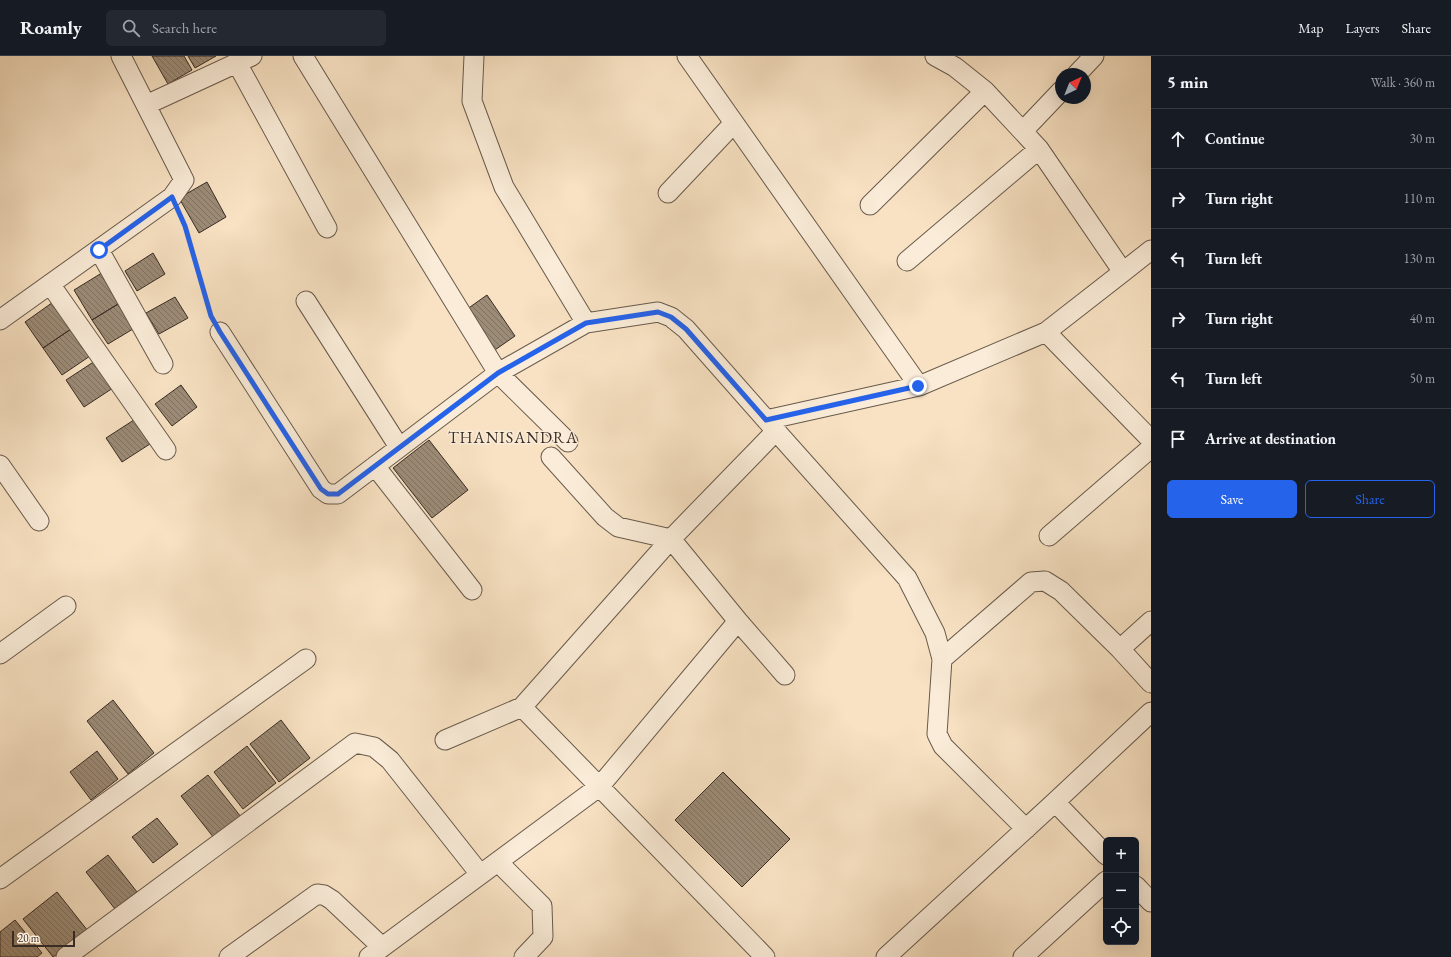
<!DOCTYPE html>
<meta charset="utf-8">
<style>
:root{--surface:#171b24;--page:#242831;--text:#f1f3f6;--muted:#9ea1a6;--line:#363941;--accent:#2563eb}
body{margin:0;font-family:"EB Garamond",serif;background:var(--page);color:var(--text)}
.controls{position:absolute;right:12px;bottom:12px;display:grid;overflow:hidden;border-radius:6px;box-shadow:0 4px 16px #0002}
.controls button{width:36px;height:36px;display:grid;place-items:center;padding:0;border:0;border-bottom:1px solid var(--line);background:var(--surface);color:var(--text);font:20px sans-serif}
.compass{position:absolute;left:1055px;top:12px;width:36px;height:36px;border-radius:50%;background:var(--surface);box-shadow:0 4px 16px #0002;rotate:43deg}
.scale{position:absolute;left:12px;bottom:10px;width:63px;box-sizing:border-box;padding-left:4px;border:2px solid #382c24;border-top:0;font-size:11px;line-height:14px;white-space:nowrap;color:#382c24;-webkit-text-stroke:3px #faecd8;paint-order:stroke}
.stop{position:absolute;width:12px;height:12px;margin:-9px;border:3px solid #2563eb;border-radius:50%;background:#fff}
.stop.end{background:#2563eb;border-color:#fff;box-shadow:0 1px 4px #0008}
.list{margin:0;padding:0;list-style:none}
h2{display:flex;justify-content:space-between;align-items:center;height:52px;margin:0;padding:0 16px;font-size:17px}
h2 small{font-size:13px;font-weight:400;color:var(--muted)}
.list li{display:grid;grid-template-columns:26px 1fr auto;gap:12px;align-items:center;box-sizing:border-box;height:60px;padding:0 16px;border-top:1px solid var(--line)}
.list b{display:block;font-size:15px;white-space:nowrap}
.list em{font-size:13px;font-style:normal;color:var(--muted)}
.actions{display:flex;gap:8px;padding:12px 16px}
.actions a{flex:1;padding:9px 0;border:1px solid var(--accent);border-radius:6px;text-align:center;font-size:14px;color:var(--accent)}
.actions .main{background:var(--accent);color:#fff}
.icon{flex:none;width:22px;height:22px;fill:none;stroke:currentColor;stroke-width:2;stroke-linecap:round;stroke-linejoin:round}
.map{position:relative;flex:none;width:1151px;height:901px;overflow:hidden}
header{display:flex;align-items:center;gap:24px;box-sizing:border-box;height:56px;padding:0 20px;background:var(--surface);border-bottom:1px solid var(--line)}
header strong{font-size:19px}
nav{display:flex;gap:22px;margin-inline-start:auto;font-size:14px}
.search{width:280px;height:36px;background:var(--page);display:flex;align-items:center;gap:10px;box-sizing:border-box;padding:0 14px;border-radius:6px;color:var(--muted);font-size:15px}
main{display:flex}
aside{flex:1;background:var(--surface)}
.map>svg:first-child{display:block}
.building{fill:url(#building-back-hatch);stroke:#382c24}
.lines{fill:none;stroke-linecap:round;stroke-linejoin:round}
.minor-casing{stroke:#685a4c;stroke-width:21}
.path{stroke:#382c24;stroke-width:2.5;stroke-dasharray:3 2;stroke-linecap:butt}
.minor{stroke:#faecd8;stroke-width:19}
.route{stroke:#2563eb;stroke-width:5}
.labels{text-anchor:middle;stroke-width:3;stroke-linejoin:round;paint-order:stroke}
.quarter-label{font-size:16px;letter-spacing:1px;fill:#382c24;stroke:#faecd8}
</style>
<header>
<strong>Roamly</strong>
<div class="search"><svg class="icon" aria-label="search" viewBox="0 0 24 24"><circle cx="10" cy="10" r="6"/><path d="M15 15l6 6"/></svg>Search here</div>
<nav><a>Map</a><a>Layers</a><a>Share</a></nav>
</header>
<main>
<div class="map">
<svg width="1151" height="901" viewBox="0 0 1151 901">
<defs>
<pattern id="building-back-hatch" width="6" height="6" patternUnits="userSpaceOnUse"><rect width="6" height="6" fill="#9c8b77"/><path d="M-1 5l2 2M0 0l6 6M5-1l2 2" fill="none" stroke="#807261"/></pattern>
</defs>
<rect width="100%" height="100%" fill="#f8e2c3"/>
<filter id="stains"><feTurbulence type="fractalNoise" baseFrequency=".005" numOctaves="4"/><feColorMatrix values="0 0 0 0 .2 0 0 0 0 .09 0 0 0 0 .02 0 0 0 .5 -.17"/></filter>
<radialGradient id="worn" r=".72"><stop offset=".6" stop-color="#630" stop-opacity="0"/><stop offset="1" stop-color="#630" stop-opacity=".3"/></radialGradient>
<path class="building" d="M152,0H184L192,14L168,28Z
M188,0H216L195,12Z
M207,126L226,161L199,177L179,142Z
M153,197L165,218L137,235L125,215Z
M105,215L123,245L92,264L74,234Z
M487,239L515,280L492,296L463,256Z
M175,241L188,262L159,278L146,257Z
M56,244L74,271L43,292L25,266Z
M123,245L138,270L108,288L92,264Z
M74,271L93,298L62,319L43,292Z
M95,305L113,332L84,351L66,324Z
M181,329L197,351L172,370L155,348Z
M137,362L153,386L122,406L106,382Z
M429,384L468,434L432,462L393,412Z
M113,644L154,697L128,718L87,665Z
M281,664L310,702L279,726L250,688Z
M247,690L276,727L243,753L214,716Z
M97,695L118,723L91,744L70,716Z
M723,716L790,783L742,831L675,764Z
M208,719L241,761L214,782L181,740Z
M157,762L178,788L153,807L132,781Z
M108,799L137,836L115,853L86,816Z
M57,836L88,875L53,901L23,863Z
M15,864L42,897L37,901H0V876Z"/>
<g class="lines">
<g class="minor-casing">
<path id="minor" d="M303,0L498,317L568,386
M474,0L472,45L504,131L586,267L658,256L671,261L686,273L776,375L907,522L935,577L942,603L937,678L943,690L1026,773
M687,0L919,330
M935,0L955,11L985,35L1039,93L1123,216L1046,276L1151,384
M237,7L327,172
M1077,18L1094,0
M146,49L252,0
M1023,75L1061,35
M668,137L734,67
M870,149L985,35
M99,194L163,308
M907,205L1039,93
M1123,216L1151,194
M50,228L166,394
M306,245L399,391
M0,264L172,141L184,124L121,0
M220,276L321,433L328,438H338L498,317L586,267
M766,364L919,330L1046,276
M776,375L671,483L738,565L785,619
M551,401L605,461L618,471L671,483L522,651L765,901
M0,409L39,465
M375,410L472,534
M1049,480L1151,392
M1151,565L1120,593L1151,627
M0,598L66,550
M942,603L1031,526L1045,525L1061,535L1120,593
M445,684L522,651
M1055,746L1106,799
M498,806L542,850L543,881L524,901
M0,823L306,603
M1136,830L1151,846
M66,901L355,687L374,691L390,704L480,818
M229,901L317,838L324,839L332,844L382,891
M369,901L600,730L738,565
M886,901L1055,746L1151,656
M1023,901L1106,825"/>
</g>
<path class="path" d="M181,160L185,169L210,258"/>
<use href="#minor" class="minor"/>
</g>
<g class="lines">
<path class="route" d="M99,194L172,141L185,170L211,260L220,276L321,433L328,438H338L498,317L586,267L658,256L671,261L686,273L766,364L918,330"/>
</g>
<g class="labels">
<g class="quarter-label">
<text x="513" y="387">THANISANDRA</text>
</g>
</g>
<rect width="100%" height="100%" filter="url(#stains)"/>
<rect width="100%" height="100%" fill="url(#worn)"/>
</svg>
<div class="controls">
<button>+</button>
<button>−</button>
<button><svg class="icon" aria-label="locate" viewBox="0 0 24 24"><circle cx="12" cy="12" r="6"/><path d="M12 2v4M12 18v4M2 12h4M18 12h4"/></svg></button>
</div>
<svg class="compass" viewBox="-18 -18 36 36"><path d="M0-13l5 13h-10z" fill="#e53935"/><path d="M0 13l5-13h-10z" fill="#9ea1a6"/></svg>
<div class="scale">20 m</div>
<div class="stop" style="left:99px;top:194px"></div>
<div class="stop end" style="left:918px;top:330px"></div>
</div>
<aside>
<h2>5 min<small>Walk · 360 m</small></h2>
<ul class="list">
<li><svg class="icon" aria-label="ahead" viewBox="0 0 24 24"><path d="M12 20V5M6 11l6-6 6 6"/></svg><div><b>Continue</b></div><em>30 m</em></li>
<li><svg class="icon" aria-label="right" viewBox="0 0 24 24"><path d="M7 20v-9h11M14 6l5 5-5 5"/></svg><div><b>Turn right</b></div><em>110 m</em></li>
<li><svg class="icon" aria-label="left" viewBox="0 0 24 24"><path d="M17 20v-9H6M10 6l-5 5 5 5"/></svg><div><b>Turn left</b></div><em>130 m</em></li>
<li><svg class="icon" aria-label="right" viewBox="0 0 24 24"><path d="M7 20v-9h11M14 6l5 5-5 5"/></svg><div><b>Turn right</b></div><em>40 m</em></li>
<li><svg class="icon" aria-label="left" viewBox="0 0 24 24"><path d="M17 20v-9H6M10 6l-5 5 5 5"/></svg><div><b>Turn left</b></div><em>50 m</em></li>
<li><svg class="icon" aria-label="arrive" viewBox="0 0 24 24"><path d="M6 21V4h12l-3 4 3 4H6"/></svg><div><b>Arrive at destination</b></div></li>
</ul>
<div class="actions"><a class="main">Save</a><a>Share</a></div>
</aside>
</main>
